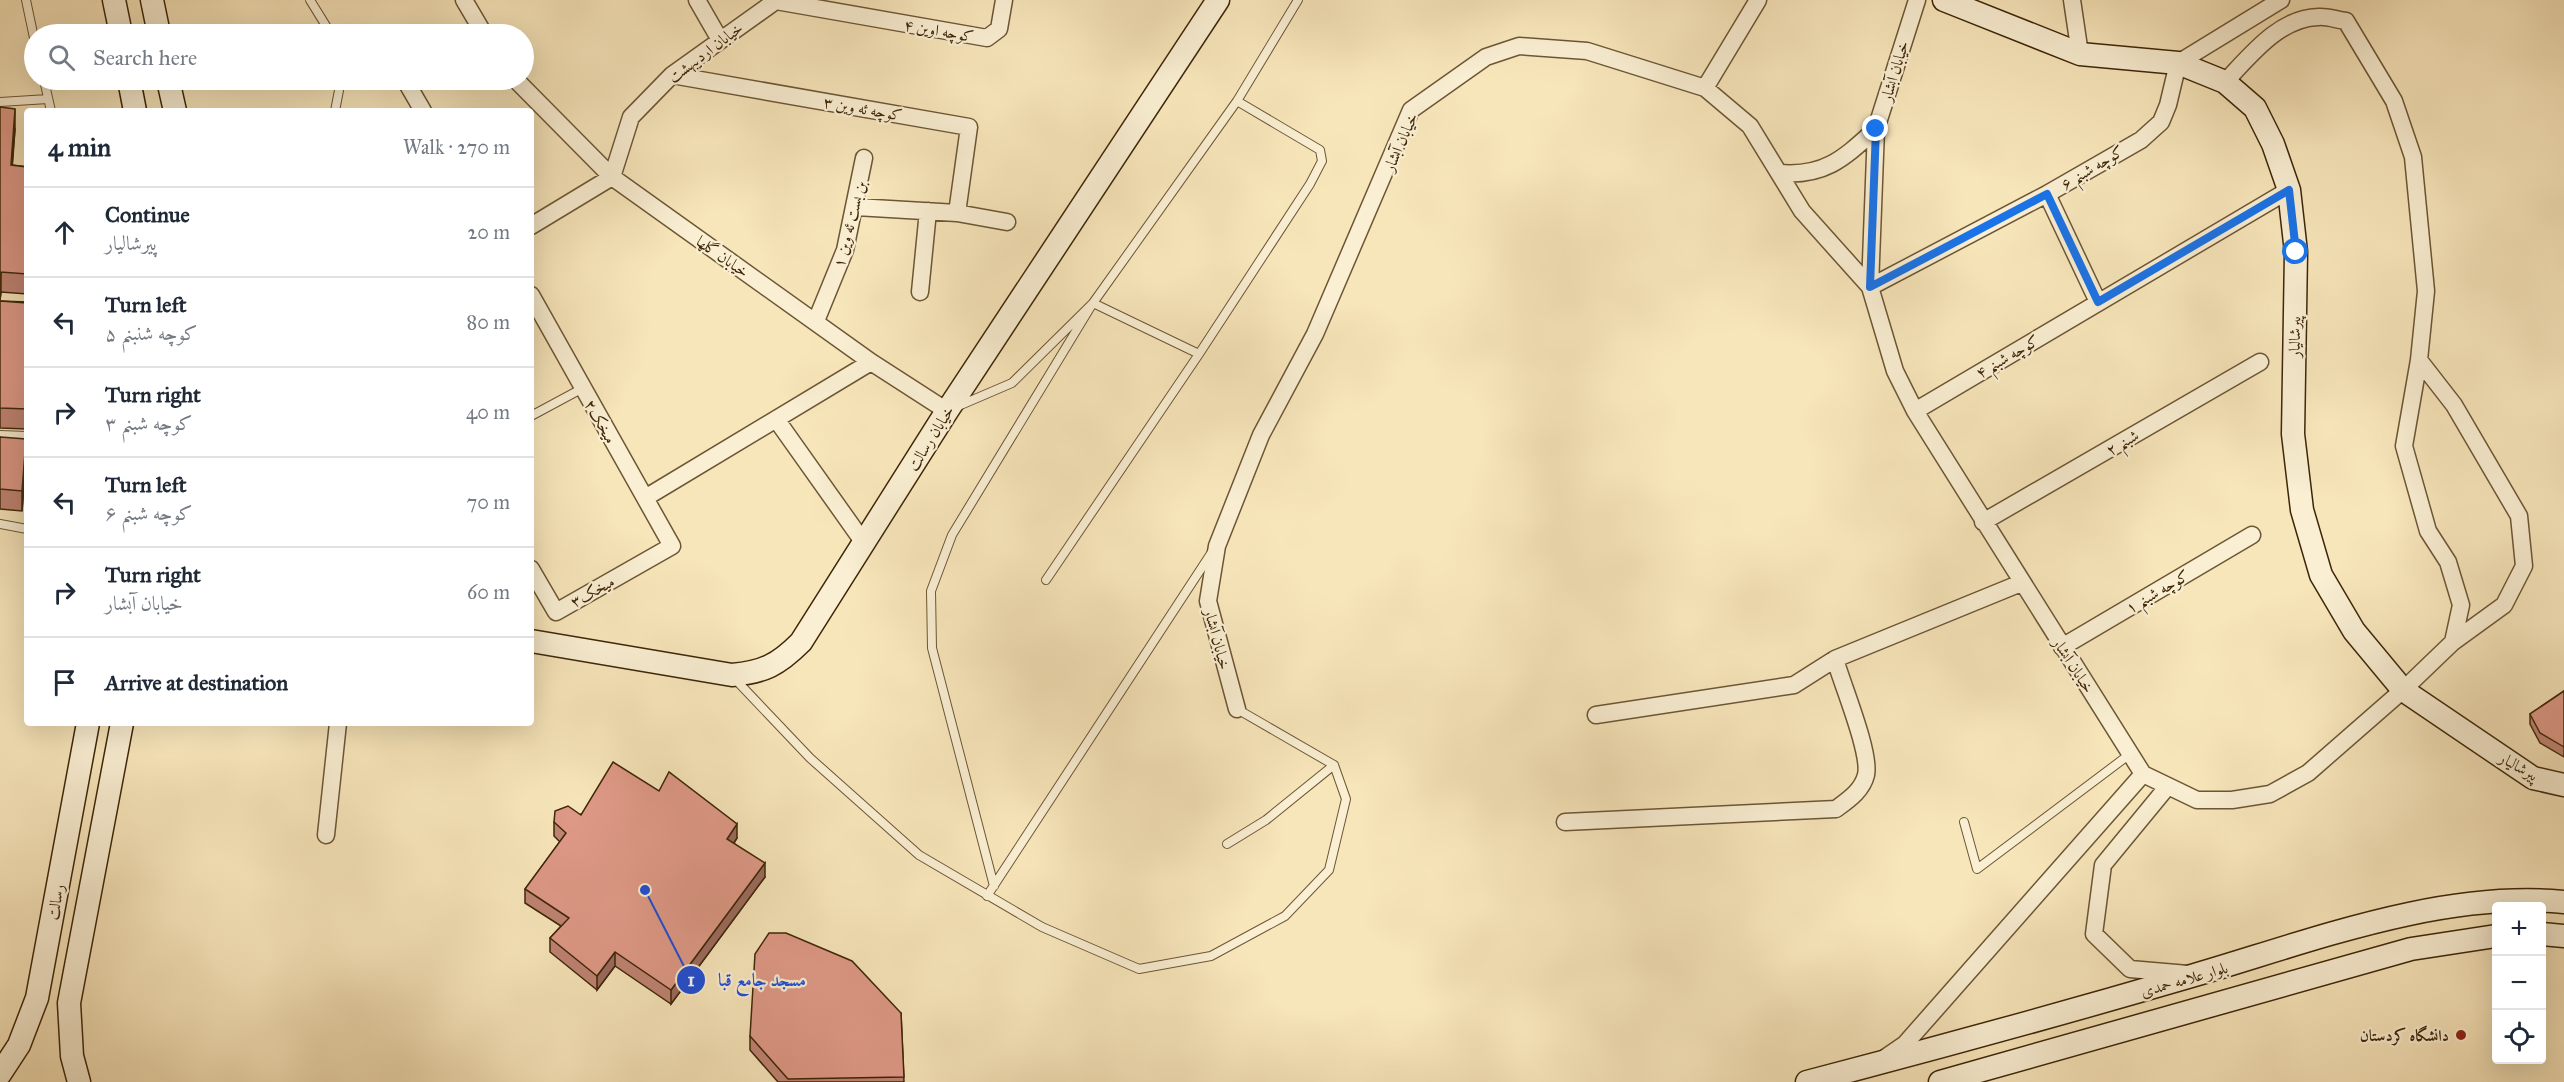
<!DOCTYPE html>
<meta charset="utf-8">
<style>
:root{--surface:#fff;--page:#f6f6f7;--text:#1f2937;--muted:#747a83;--line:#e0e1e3}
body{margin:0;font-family:"IM FELL Great Primer",Amiri,serif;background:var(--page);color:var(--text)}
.controls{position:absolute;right:18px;bottom:18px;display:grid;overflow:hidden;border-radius:6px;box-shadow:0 6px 24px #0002}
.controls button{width:54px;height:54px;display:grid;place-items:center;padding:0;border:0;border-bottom:2px solid var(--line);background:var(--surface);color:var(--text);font:30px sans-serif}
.stop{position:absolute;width:18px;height:18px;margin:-14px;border:4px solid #1a73e8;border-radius:50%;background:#fff}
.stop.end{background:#1a73e8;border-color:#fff;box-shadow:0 2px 6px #0008}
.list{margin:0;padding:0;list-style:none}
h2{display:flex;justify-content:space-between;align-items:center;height:78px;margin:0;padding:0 24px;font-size:26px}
h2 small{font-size:20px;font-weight:400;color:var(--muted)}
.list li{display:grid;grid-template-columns:39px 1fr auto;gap:18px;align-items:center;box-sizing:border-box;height:90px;padding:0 24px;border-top:2px solid var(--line)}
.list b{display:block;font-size:22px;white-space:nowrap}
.list p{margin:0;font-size:20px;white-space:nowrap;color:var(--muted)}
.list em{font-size:20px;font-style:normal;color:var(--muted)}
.icon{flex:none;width:33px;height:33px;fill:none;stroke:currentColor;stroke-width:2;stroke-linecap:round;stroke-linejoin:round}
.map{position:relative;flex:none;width:2564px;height:1082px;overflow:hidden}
.search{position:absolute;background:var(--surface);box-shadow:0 6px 24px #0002;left:24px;top:24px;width:510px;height:66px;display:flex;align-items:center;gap:15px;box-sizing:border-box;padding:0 21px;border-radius:33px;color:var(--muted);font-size:22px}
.panel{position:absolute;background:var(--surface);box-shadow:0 6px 24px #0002;left:24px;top:108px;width:510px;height:618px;border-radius:6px}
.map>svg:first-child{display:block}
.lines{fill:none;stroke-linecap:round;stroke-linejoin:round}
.lane-casing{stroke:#6c5635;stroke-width:10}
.street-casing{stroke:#6c5635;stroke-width:19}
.secondary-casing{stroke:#3d2608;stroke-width:25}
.lane{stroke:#faefd3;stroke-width:8}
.street{stroke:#faefd3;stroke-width:16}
.secondary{stroke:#faefd3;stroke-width:22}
.wall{fill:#c08474;stroke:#3d2608;stroke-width:1.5}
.shaded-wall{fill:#9c6b5e;stroke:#3d2608;stroke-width:1.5}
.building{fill:#df9987;stroke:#3d2608;stroke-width:1.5}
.route{stroke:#1a73e8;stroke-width:8}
.poi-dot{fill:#8f2418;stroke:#faefd3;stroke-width:2}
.labels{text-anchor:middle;stroke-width:4.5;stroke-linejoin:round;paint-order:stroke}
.street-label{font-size:16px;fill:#3d2608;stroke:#faefd3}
.poi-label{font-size:16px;font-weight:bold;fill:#3d2608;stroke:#faefd3;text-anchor:end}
.leader{fill:none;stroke:#1d4ed8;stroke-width:2}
.callout-dot{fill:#1d4ed8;stroke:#faefd3;stroke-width:2}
.mark-label{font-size:18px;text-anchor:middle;font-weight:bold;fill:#fff}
.callout-label{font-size:18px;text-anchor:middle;font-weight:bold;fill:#1d4ed8;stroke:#faefd3;stroke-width:4.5;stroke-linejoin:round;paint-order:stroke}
</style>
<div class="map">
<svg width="2564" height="1082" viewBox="0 0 2564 1082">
<rect width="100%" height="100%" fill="#f8e6bb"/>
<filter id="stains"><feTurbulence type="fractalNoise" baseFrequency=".00333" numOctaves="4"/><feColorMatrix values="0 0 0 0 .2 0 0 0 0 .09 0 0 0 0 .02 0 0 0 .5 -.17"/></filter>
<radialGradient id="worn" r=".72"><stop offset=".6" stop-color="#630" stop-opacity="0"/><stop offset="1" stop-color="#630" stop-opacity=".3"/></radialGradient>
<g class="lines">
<g class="lane-casing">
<path id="lane" d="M26,0L34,38
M310,0L331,34
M44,80L51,111
M0,102L48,99
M335,111L341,80
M956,407L1012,383L1093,303L1237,101L1298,0
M531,416L583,388
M0,435L27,436
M0,524L27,529
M1046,580L1199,354L1310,184L1322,161L1320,150L1237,101
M734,678L810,758L919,855L1042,927L1139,969L1211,956L1285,916L1329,870L1346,799L1334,765L1237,709
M1964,822L1977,869L2130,754
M1227,844L1266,820L1334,765
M994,886L932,648L931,591L952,535L1093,303L1199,354
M987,896L1212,552"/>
</g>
<g class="street-casing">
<path id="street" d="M464,0L484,34
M697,0L720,40
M1917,0L1876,129L1870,287L1895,371L1915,411L2143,774L2197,800H2232L2270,794L2308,773L2403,690L2453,642L2461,605L2448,562L2428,531L2404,446L2419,360L2426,291L2413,157L2394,101L2346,21C2337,20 2327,16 2318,17C2279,18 2250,56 2225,82
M2072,0L2080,54
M776,1L987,38L999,29L1004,0
M672,75L969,127L957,213
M405,80L423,111
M516,80L612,177L871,362L947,411
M1705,88L1758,0
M1779,173C1825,177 1844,158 1876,129
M2047,194L2098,302
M856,207L957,213L1007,222
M531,226L612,177L631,117L672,75L777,0
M920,292L928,211
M531,295L672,546L556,612L531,569
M816,321L845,250L864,158
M2419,360L2454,405L2519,516L2524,566L2504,605L2453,642
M1915,411L2289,190
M776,419L864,543
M645,498L871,362
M1983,522L2260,362
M2062,647L2252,535
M1237,709L1208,601L1217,546L1261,435L1315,334L1411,110L1486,57L1519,46L1587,51L1705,88L1750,126L1802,211L1870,287L2047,194L2141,140L2161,122L2168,105L2178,63L2281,0
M1596,715L1794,685L1835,659
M2168,786L2103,865L2094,934L2130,969L2188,974
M1565,822L1836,809C1848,800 1862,791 1866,775C1871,753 1842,684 1835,659L2021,583
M326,835L338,723
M1886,1057L1905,1044L2143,774"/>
</g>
<g class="secondary-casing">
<path id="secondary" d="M114,0L121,34
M152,0L159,34
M1944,0L2080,54L2178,63L2225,82L2255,108L2273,144L2289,190L2296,252L2293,434L2302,510L2321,575L2354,631L2403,690L2533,778L2564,785
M129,80L135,111
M168,80L175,111
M531,641L732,675C764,672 778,665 801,642L947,411L1218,0
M2542,934L2564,936
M0,1074L19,1045L37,998L88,723
M79,1082L72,1056L69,1003L122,723
M1807,1082C1934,1049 2061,1014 2188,977C2306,943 2439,890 2564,902
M1940,1082L2411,949L2496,936"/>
</g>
<use href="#lane" class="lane"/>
<use href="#street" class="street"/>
<use href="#secondary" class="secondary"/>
</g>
<path class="wall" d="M0,107L15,129L12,165L27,167V294L1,292L0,300Z
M0,301L27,302V429L0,428Z
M0,437L26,459L22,511L0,509Z
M2564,691V757L2540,743L2530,724V714Z
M659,791L737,838L734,843L765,877L671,1004L615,966L597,990L550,952V938L561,926L525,903V889L560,842L554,836V822Z
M901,1013L904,1082H778L750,1050V1036Z"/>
<path class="shaded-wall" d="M15,109V129L11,185V165Z
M1,272V292L0,300V280Z
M26,439V459L22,511V491Z
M737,824V838L727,853V839Z
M765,863V877L671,1004V990Z
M615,952V966L597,990V976Z"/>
<path class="building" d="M0,107L15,109L11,165L27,167V274L1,272L0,280Z
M0,301L27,303V409L0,408Z
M0,437L26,439L22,491L0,489Z
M2564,691V747L2540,733L2530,714Z
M613,762L659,791L669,772L737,824L727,839L765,863L671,990L615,952L597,976L550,938L569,918L525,889L566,833L554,822L555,811L568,806L581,815Z
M769,933H786L852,961L901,1013L904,1077L788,1079L750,1036L755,954Z"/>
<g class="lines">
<path class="route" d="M1876,129L1870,287L2047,194L2098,302L2289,190L2296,252"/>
</g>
<circle class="poi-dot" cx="2461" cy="1035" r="6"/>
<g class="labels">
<g class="street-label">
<text transform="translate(939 30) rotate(10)" y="6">کوچه اوین ۴</text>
<text transform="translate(705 52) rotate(-37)" y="6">خیابان اردیبهشت</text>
<text transform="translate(1894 71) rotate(-73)" y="6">خیابان آبشار</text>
<text transform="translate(863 108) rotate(10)" y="6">کوچه ئه وین ۳</text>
<text transform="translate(1400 142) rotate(-66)" y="6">خیابان آبشار</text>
<text transform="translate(2092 167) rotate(-31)" y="6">کوچه شبنم ۶</text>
<text transform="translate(849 224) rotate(-75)" y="6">بن بست ئه وین ۱</text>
<text transform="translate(723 256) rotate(35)" y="6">خیابان گلها</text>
<text transform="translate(2294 337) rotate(-89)" y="6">پیرشالیار</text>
<text transform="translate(2007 356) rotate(-30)" y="6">کوچه شبنم ۴</text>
<text transform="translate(601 421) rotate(61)" y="6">میخک۲</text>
<text transform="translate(930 438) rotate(-58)" y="6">خیابان رسالت</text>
<text transform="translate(2122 442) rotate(-30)" y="6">شبنم ۲</text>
<text transform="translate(592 591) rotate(-29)" y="6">میخک۳</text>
<text transform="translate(2157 591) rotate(-30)" y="6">کوچه شبنم ۱</text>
<text transform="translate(1218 639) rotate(75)" y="6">خیابان آبشار</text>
<text transform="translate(2074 665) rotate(57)" y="6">خیابان آبشار</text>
<text transform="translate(2519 766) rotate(30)" y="6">پیرشالیار</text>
<text transform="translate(55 902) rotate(-80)" y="6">رسالت</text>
<text transform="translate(2184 979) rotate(-16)" y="6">بلوار علامه حمدی</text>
</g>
<g class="poi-label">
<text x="2449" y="1041">دانشگاه کردستان</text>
</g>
</g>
<path class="leader" d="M645 890L691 980"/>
<g class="callout-dot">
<circle cx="645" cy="890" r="6"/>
<circle cx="691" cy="980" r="15"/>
</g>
<g class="mark-label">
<text x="691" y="986">1</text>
</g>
<g class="callout-label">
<text x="762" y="986">مسجد جامع قبا</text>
</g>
<rect width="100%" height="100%" filter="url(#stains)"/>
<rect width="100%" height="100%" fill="url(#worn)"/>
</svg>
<div class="controls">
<button>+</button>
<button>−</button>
<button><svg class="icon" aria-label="locate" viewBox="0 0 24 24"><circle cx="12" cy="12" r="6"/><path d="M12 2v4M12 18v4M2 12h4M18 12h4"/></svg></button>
</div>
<div class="stop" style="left:2296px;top:252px"></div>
<div class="stop end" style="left:1876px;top:129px"></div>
<div class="search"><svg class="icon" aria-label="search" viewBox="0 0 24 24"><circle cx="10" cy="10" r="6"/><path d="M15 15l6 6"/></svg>Search here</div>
<section class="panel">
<h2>4 min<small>Walk · 270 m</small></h2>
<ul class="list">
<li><svg class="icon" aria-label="ahead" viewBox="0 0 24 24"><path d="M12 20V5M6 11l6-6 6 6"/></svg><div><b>Continue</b><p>پیرشالیار</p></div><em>20 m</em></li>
<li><svg class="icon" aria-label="left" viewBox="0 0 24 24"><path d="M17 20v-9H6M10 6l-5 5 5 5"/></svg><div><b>Turn left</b><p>کوچه شنبنم ۵</p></div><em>80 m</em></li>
<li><svg class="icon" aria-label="right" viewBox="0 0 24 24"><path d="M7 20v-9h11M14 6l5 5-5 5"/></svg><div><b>Turn right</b><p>کوچه شبنم ۳</p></div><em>40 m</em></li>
<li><svg class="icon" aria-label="left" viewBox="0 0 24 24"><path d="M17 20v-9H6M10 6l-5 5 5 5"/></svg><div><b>Turn left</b><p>کوچه شبنم ۶</p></div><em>70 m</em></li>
<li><svg class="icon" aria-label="right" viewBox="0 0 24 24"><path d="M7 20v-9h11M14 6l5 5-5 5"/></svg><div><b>Turn right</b><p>خیابان آبشار</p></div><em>60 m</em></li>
<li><svg class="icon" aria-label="arrive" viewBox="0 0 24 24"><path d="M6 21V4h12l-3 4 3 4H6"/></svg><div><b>Arrive at destination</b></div></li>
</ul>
</section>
</div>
